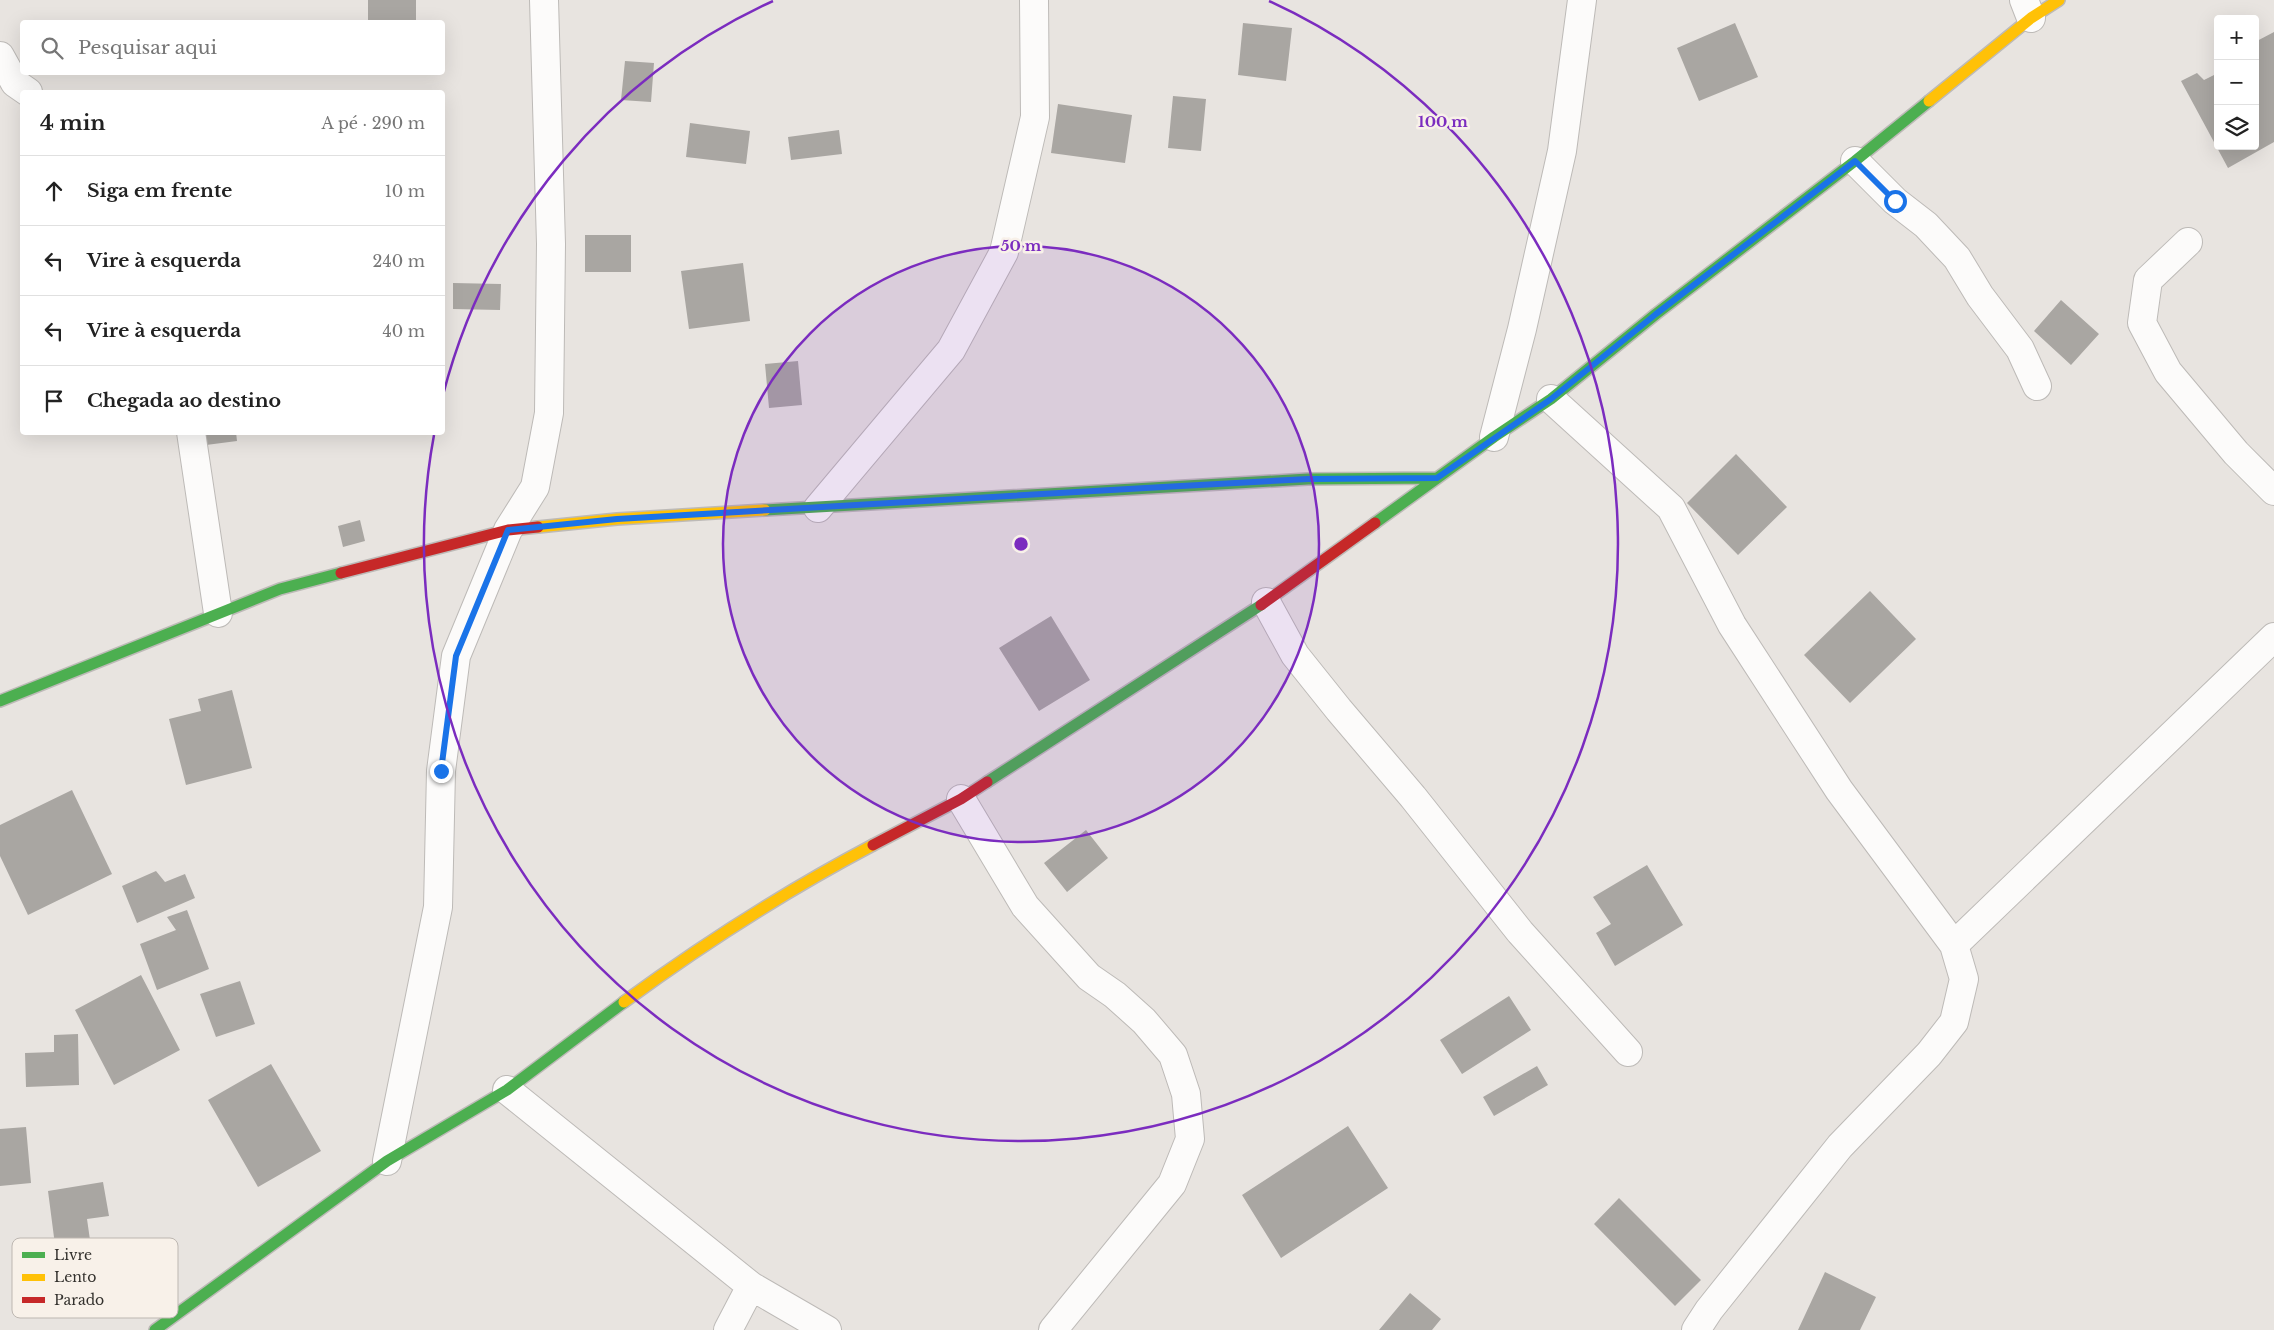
<!DOCTYPE html>
<html lang="pt">
<meta charset="utf-8">
<style>
:root{--surface:#fff;--page:#f6f6f6;--text:#222;--muted:#767676;--line:#e0e0e0}
body{margin:0;font-family:"Libre Baskerville",serif;background:var(--page);color:var(--text)}
.controls{position:absolute;right:15px;top:15px;display:grid;overflow:hidden;border-radius:5px;box-shadow:0 5px 20px #0002}
.controls button{width:45px;height:45px;display:grid;place-items:center;padding:0;border:0;border-bottom:1px solid var(--line);background:var(--surface);color:var(--text);font:25px sans-serif}
.stop{position:absolute;width:15px;height:15px;margin:-11px;border:4px solid #1a73e8;border-radius:50%;background:#fff}
.stop.end{background:#1a73e8;border-color:#fff;box-shadow:0 1px 5px #0008}
.list{margin:0;padding:0;list-style:none}
h2{display:flex;justify-content:space-between;align-items:center;height:65px;margin:0;padding:0 20px;font-size:21px}
h2 small{font-size:16px;font-weight:400;color:var(--muted)}
.list li{display:grid;grid-template-columns:32px 1fr auto;gap:15px;align-items:center;box-sizing:border-box;height:70px;padding:0 20px;border-top:1px solid var(--line)}
.list b{display:block;font-size:19px;white-space:nowrap}
.list em{font-size:16px;font-style:normal;color:var(--muted)}
.icon{flex:none;width:28px;height:28px;fill:none;stroke:currentColor;stroke-width:2;stroke-linecap:round;stroke-linejoin:round}
.map{position:relative;flex:none;width:2274px;height:1330px;overflow:hidden}
.search{position:absolute;background:var(--surface);box-shadow:0 5px 20px #0002;left:20px;top:20px;width:425px;height:55px;display:flex;align-items:center;gap:12px;box-sizing:border-box;padding:0 18px;border-radius:5px;color:var(--muted);font-size:19px}
.panel{position:absolute;background:var(--surface);box-shadow:0 5px 20px #0002;left:20px;top:90px;width:425px;height:345px;border-radius:5px}
.map>svg:first-child{display:block}
.building{fill:#a9a6a2}
.lines{fill:none;stroke-linecap:round;stroke-linejoin:round}
.street-casing{stroke:#bdbab7;stroke-width:30}
.fast-casing{stroke:#bdbab7;stroke-width:14}
.slow-casing{stroke:#bdbab7;stroke-width:14}
.jam-casing{stroke:#bdbab7;stroke-width:14}
.street{stroke:#fcfbfa;stroke-width:28}
.fast{stroke:#4caf50;stroke-width:11}
.slow{stroke:#ffc107;stroke-width:11}
.jam{stroke:#c62828;stroke-width:11}
.route{stroke:#1a73e8;stroke-width:6}
.ring{fill:none;stroke:#7b2cbf;stroke-width:2.5}
.key{fill:#f8f1e9;stroke:#bdb7b1;stroke-width:1}
.key-label{font-size:14px;fill:#33312d}
.centre{fill:#7b2cbf;stroke:#f8f1e9;stroke-width:2.5}
.ring-label{font-size:15px;text-anchor:middle;font-weight:bold;fill:#7b2cbf;stroke:#f8f1e9;stroke-width:5;stroke-linejoin:round;paint-order:stroke}
</style>
<div class="map">
<svg width="2274" height="1330" viewBox="0 0 2274 1330">
<rect width="100%" height="100%" fill="#e8e4e0"/>
<path class="building" d="M368,0H416V21L368,20Z
M1243,23L1292,28L1286,81L1238,75Z
M1735,23L1758,77L1699,101L1677,48Z
M2274,32V142L2228,168L2181,81L2197,73L2204,80L2218,73V146H2255V53L2259,51L2255,42Z
M625,61L654,63L651,102L621,100Z
M1173,96L1206,99L1201,151L1168,148Z
M1058,104L1132,115L1125,163L1051,153Z
M690,123L750,131L746,164L686,157Z
M839,130L842,154L791,160L788,137Z
M585,235H631V272H585Z
M743,263L750,321L689,329L681,271Z
M453,283L501,284L500,310L453,309Z
M2061,300L2099,334L2071,365L2034,331Z
M798,361L802,405L769,408L765,364Z
M204,432H236L237,441L206,445Z
M1736,454L1787,507L1738,555L1687,503Z
M360,520L365,541L343,547L338,526Z
M1870,591L1916,639L1850,703L1804,655Z
M1051,616L1090,680L1039,711L999,648Z
M232,690L252,768L186,785L169,719L201,711L198,699Z
M72,790L112,874L28,915L0,856V825Z
M1086,830L1108,858L1067,892L1044,863Z
M1647,865L1683,925L1615,966L1596,933L1611,924L1593,897Z
M156,871L165,882L185,874L195,898L137,923L122,886Z
M187,910L209,969L157,990L140,944L176,930L167,917Z
M141,975L180,1050L114,1085L75,1010Z
M240,981L255,1024L216,1037L200,994Z
M1509,996L1531,1030L1462,1074L1440,1040Z
M78,1034L79,1085L26,1087L25,1053L54,1052V1035Z
M271,1064L321,1151L258,1187L208,1100Z
M1537,1066L1548,1085L1494,1116L1483,1097Z
M1348,1126L1388,1188L1281,1258L1242,1195Z
M26,1127L31,1183L0,1186V1129Z
M103,1182L109,1216L87,1219L90,1240L55,1245L48,1191Z
M1619,1198L1701,1280L1675,1306L1594,1224Z
M1825,1272L1876,1297L1860,1330H1798Z
M1410,1293L1441,1319L1432,1330H1379Z"/>
<g class="lines">
<g class="street-casing">
<path id="street" d="M2024,0L2031,18
M0,56L15,83L28,92
M1855,161L1895,201L1926,225L1957,258L1980,296L2020,349L2037,386
M2188,242L2148,280L2142,323L2168,372L2236,453L2274,491
M1551,399L1671,508L1732,625L1839,790L1954,945L1964,979L1954,1022L1929,1054L1840,1146L1709,1310L1696,1330
M191,432L218,613
M1494,437L1522,329L1562,151L1582,0
M818,508L951,350L1004,252L1035,117L1034,0
M1266,602L1295,655L1339,710L1413,797L1520,932L1628,1052
M961,799L1025,906L1089,977L1115,995L1144,1021L1173,1055L1186,1094L1190,1139L1172,1184L1053,1330
M1954,945L2274,637
M507,1090L751,1286L827,1330
M387,1161L438,907L441,771L456,656L508,530L535,487L549,413L551,244L544,0
M728,1330L751,1286"/>
</g>
<g class="fast-casing">
<path id="fast" d="M765,510L1308,479L1437,478
M1375,523L1494,437L1551,399L1656,314L1855,161L1929,101
M0,701L280,589L341,573
M987,782L1261,605
M155,1330L387,1161L507,1090L624,1002"/>
</g>
<g class="slow-casing">
<path id="slow" d="M1929,101L2031,18L2059,0
M538,527L617,519L765,510
M624,1002C703,944 786,891 873,845"/>
</g>
<g class="jam-casing">
<path id="jam" d="M341,573L508,530L538,527
M1261,605L1375,523
M873,845L961,799L987,782"/>
</g>
<use href="#street" class="street"/>
<use href="#fast" class="fast"/>
<use href="#slow" class="slow"/>
<use href="#jam" class="jam"/>
</g>
<g class="lines">
<path class="route" d="M441,771L456,656L508,530L617,519L1163,487L1308,479L1437,478L1551,399L1656,314L1855,161L1895,201"/>
</g>
<circle cx="1021" cy="544" r="298" fill="#7b2cbf" fill-opacity=".12"/>
<g class="ring">
<circle cx="1021" cy="544" r="298"/>
<path d="M443 395A597 597 0 0 1 773 1M1269 1A597 597 0 1 1 434 435"/>
</g>
<rect x="12" y="1238" width="166" height="80" rx="8" class="key"/>
<rect x="22" y="1252" width="23" height="6" fill="#4caf50"/>
<rect x="22" y="1274" width="23" height="7" fill="#ffc107"/>
<rect x="22" y="1297" width="23" height="6" fill="#c62828"/>
<g class="key-label">
<text x="54" y="1260">Livre</text>
<text x="54" y="1282">Lento</text>
<text x="54" y="1305">Parado</text>
</g>
<circle cx="1021" cy="544" r="8" class="centre"/>
<g class="ring-label">
<text x="1443" y="127">100 m</text>
<text x="1021" y="251">50 m</text>
</g>
</svg>
<div class="controls">
<button>+</button>
<button>−</button>
<button><svg class="icon" aria-label="layers" viewBox="0 0 24 24"><path d="M12 4l9 5-9 5-9-5zM3 14l9 5 9-5"/></svg></button>
</div>
<div class="stop" style="left:1895px;top:201px"></div>
<div class="stop end" style="left:441px;top:771px"></div>
<div class="search"><svg class="icon" aria-label="search" viewBox="0 0 24 24"><circle cx="10" cy="10" r="6"/><path d="M15 15l6 6"/></svg>Pesquisar aqui</div>
<section class="panel">
<h2>4 min<small>A pé · 290 m</small></h2>
<ul class="list">
<li><svg class="icon" aria-label="ahead" viewBox="0 0 24 24"><path d="M12 20V5M6 11l6-6 6 6"/></svg><div><b>Siga em frente</b></div><em>10 m</em></li>
<li><svg class="icon" aria-label="left" viewBox="0 0 24 24"><path d="M17 20v-9H6M10 6l-5 5 5 5"/></svg><div><b>Vire à esquerda</b></div><em>240 m</em></li>
<li><svg class="icon" aria-label="left" viewBox="0 0 24 24"><path d="M17 20v-9H6M10 6l-5 5 5 5"/></svg><div><b>Vire à esquerda</b></div><em>40 m</em></li>
<li><svg class="icon" aria-label="arrive" viewBox="0 0 24 24"><path d="M6 21V4h12l-3 4 3 4H6"/></svg><div><b>Chegada ao destino</b></div></li>
</ul>
</section>
</div>
